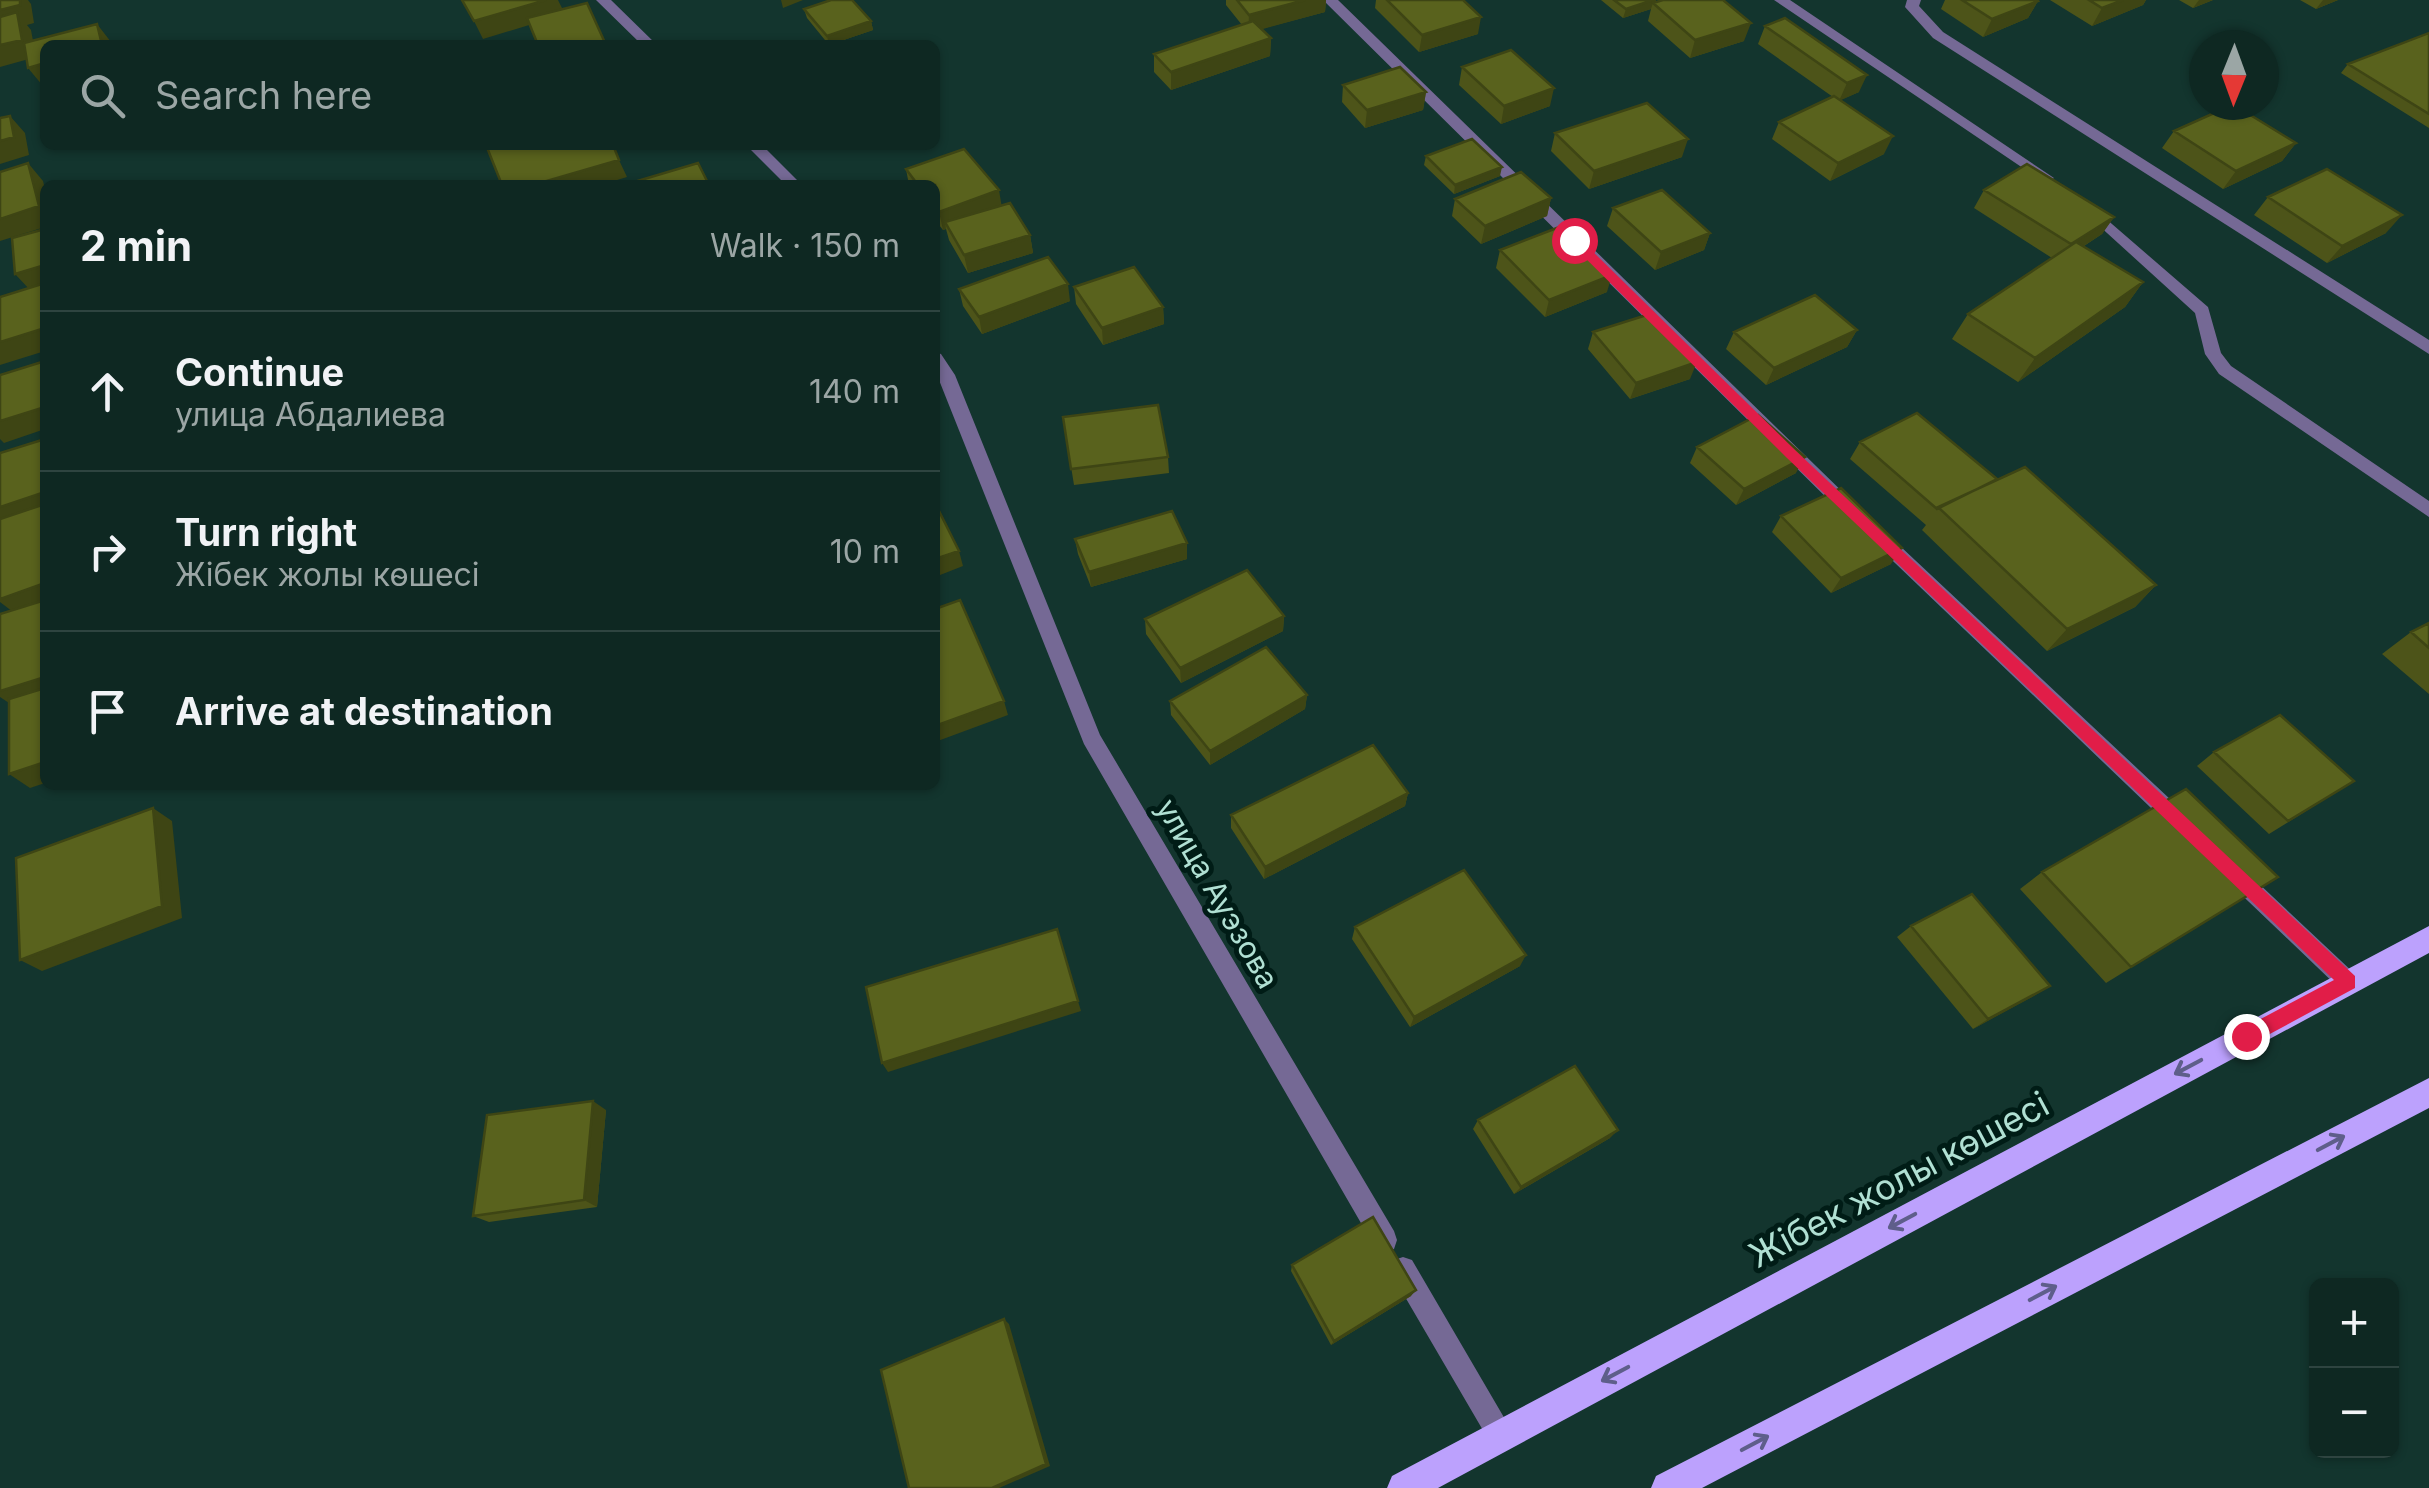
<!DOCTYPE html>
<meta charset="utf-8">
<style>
:root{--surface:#0e2822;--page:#17302a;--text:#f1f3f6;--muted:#9ba6a5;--line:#2e4440}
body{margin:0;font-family:Inter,sans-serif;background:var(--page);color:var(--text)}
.controls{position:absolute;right:30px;bottom:30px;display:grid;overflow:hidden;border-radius:15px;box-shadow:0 2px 8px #0004}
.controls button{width:90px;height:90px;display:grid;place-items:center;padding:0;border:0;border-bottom:2px solid var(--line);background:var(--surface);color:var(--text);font:50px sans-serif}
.compass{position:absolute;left:2189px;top:30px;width:90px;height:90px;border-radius:50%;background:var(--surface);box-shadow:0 2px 8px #0004;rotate:181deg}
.stop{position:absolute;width:30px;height:30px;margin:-22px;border:8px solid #e11d48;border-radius:50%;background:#fff}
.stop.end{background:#e11d48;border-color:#fff;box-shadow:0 2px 10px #0008}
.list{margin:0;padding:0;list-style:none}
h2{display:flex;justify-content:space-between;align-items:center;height:130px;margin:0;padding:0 40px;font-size:42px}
h2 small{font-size:32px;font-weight:400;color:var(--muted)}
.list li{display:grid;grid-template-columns:65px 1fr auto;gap:30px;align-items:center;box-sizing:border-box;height:160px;padding:0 40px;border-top:2px solid var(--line)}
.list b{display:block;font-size:38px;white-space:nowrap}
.list p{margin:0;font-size:32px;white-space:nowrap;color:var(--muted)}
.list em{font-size:32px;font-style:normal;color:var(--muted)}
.icon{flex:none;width:55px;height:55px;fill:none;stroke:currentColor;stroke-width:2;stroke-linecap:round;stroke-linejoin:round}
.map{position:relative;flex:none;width:2429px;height:1488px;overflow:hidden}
.search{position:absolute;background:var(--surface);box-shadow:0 2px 8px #0004;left:40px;top:40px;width:900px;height:110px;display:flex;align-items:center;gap:25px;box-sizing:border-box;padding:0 35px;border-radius:15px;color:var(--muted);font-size:38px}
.panel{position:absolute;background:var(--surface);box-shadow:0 2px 8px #0004;left:40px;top:180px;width:900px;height:610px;border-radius:15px}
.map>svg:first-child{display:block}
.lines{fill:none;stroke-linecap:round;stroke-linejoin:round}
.street{fill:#756995;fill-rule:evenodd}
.primary{fill:#bca1fd;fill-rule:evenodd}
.wall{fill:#4d5419}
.shaded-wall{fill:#3e4514}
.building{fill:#59621d;stroke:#3e4514;stroke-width:2.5}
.oneway{stroke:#5e5e8a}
.route{fill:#e11d48}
.labels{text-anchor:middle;stroke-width:10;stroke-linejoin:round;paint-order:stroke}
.street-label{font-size:30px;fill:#b0e0d3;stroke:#001c16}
.near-street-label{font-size:35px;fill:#b0e0d3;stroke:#001c16}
</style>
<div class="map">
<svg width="2429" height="1488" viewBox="0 0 2429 1488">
<rect width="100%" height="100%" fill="#13352e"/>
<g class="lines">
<path class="street" d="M596,0H611L657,45H642Z
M1323,0H1338L1855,504L1858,509L1855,514H1843Z
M1774,0H1790L2054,178L2047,183L2042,181Z
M1907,0H1921L1919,6L1943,32L2429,340V354L1933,38L1905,7Z
M746,145H762L802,185H786Z
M2090,205L2208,307L2221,353L2231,366L2429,501V517L2219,374L2205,354L2195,313L2085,213L2082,210Z
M935,352L941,354L955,375L1100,735L1394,1231L1397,1240L1394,1249L1385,1252L1376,1249L1084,744L935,370Z
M1878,529L1884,531L2187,815L2190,822L2187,829L2180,831L2173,829L1872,541L1869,536L1872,531Z
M2233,863L2240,866L2356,975L2359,982L2356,989L2348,993L2340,989L2226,880L2222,873L2226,866Z
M1403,1257L1412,1260L1509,1426L1513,1435L1509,1444L1500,1448L1491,1444L1394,1278L1391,1269L1394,1260Z"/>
<path class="primary" d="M2429,926V953L1438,1488H1387L1392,1476Z
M2429,1078V1108L1702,1488H1651L1656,1476Z"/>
</g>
<path class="wall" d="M1226,0H1326L1325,12L1261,29L1271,38L1270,56L1171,90L1154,72V54L1242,25L1226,5Z
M1376,0H1463L1478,34L1419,52L1375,8Z
M1601,0H1656L1655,2L1744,41L1690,58L1648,21L1651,9L1623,18Z
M1945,0H2037L2038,1L2028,18L1983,37L1941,9Z
M2050,0H2146L2143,5L2092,26Z
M2179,0H2213L2193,8Z
M2300,0H2338L2316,9Z
M804,9L871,21L873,30L829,45L807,18Z
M1765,26L1859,92L1840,100L1884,154L1830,181L1772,139L1779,122L1833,97L1758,44Z
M2429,33V128L2341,73L2348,64Z
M1462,67L1550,106L1501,124L1459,85Z
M1343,85L1426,92L1423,110L1365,128L1342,102Z
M2174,131L2296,143L2282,161L2223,189L2162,148Z
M1555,133L1682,157L1589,189L1551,151Z
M1426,156L1500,176L1454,194L1424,165Z
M906,169L1002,206L1030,235L1033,253L968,273L949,240L946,229L943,230L935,220V185H909Z
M1984,190L2114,217L2102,234L2084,246L2143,282L2125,307L2018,382L1952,339L1968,314L2052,258L1974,208Z
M2268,197L2386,233L2327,263L2254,215Z
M1551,198L1547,216L1481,244L1452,216L1455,199Z
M1613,208L1710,233L1704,250L1655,270L1607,226Z
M1500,250L1607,292L1545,317L1496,268Z
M1074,287L1163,307L1164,324L1103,345L1076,304Z
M959,289L1070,301L982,334L963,306Z
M1857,330L1847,347L1766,385L1726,349L1734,332Z
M1593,332L1690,379L1630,399L1588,349Z
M1063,417L1168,457L1169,473L1074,485Z
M1860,442L1997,479L2156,585L2135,607L2047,651L1922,530L1926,525L1850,459Z
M1697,447L1796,473L1736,505L1690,463Z
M1781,516L1891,564L1831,593L1772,532Z
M1075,539L1187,559L1091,587L1078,554Z
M1284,616L1283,631L1181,683L1146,634L1145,619Z
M2429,623V694L2382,654L2411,632Z
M1307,695L1305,709L1210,765L1171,715L1170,701Z
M2214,752L2354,781L2269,834L2197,766Z
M1408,793L1405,806L1264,879L1231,828V815Z
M2042,872L2278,877L2106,983L2020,889Z
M1911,926L2050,986L1973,1029L1897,937Z
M1355,927L1520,966L1410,1027L1352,939Z
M606,1110L597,1207L489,1222L473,1216Z
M1478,1120L1610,1138L1514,1194L1473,1129Z
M1292,1265L1411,1296L1331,1345L1291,1271Z"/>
<path class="shaded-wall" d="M20,0H28L31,4L34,23L27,25L31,30L36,57L0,67V10Z
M546,0H558L565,14L483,39L474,21Z
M781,0H803L783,8Z
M1305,0H1326L1325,12L1248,33L1249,15Z
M1653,0H1656L1655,4L1653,3L1651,9L1623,18L1626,9Z
M2123,0H2146L2143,5L2092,26L2102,8Z
M2199,0H2213L2193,8Z
M2323,0H2338L2316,9Z
M2038,1L2028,18L1983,37L1992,19Z
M1481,17L1478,34L1419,52L1422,35Z
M871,21L873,30L829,45L827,36Z
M1751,23L1744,41L1690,58L1695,40Z
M97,24L111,42V45H102Z
M1271,38L1270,56L1171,90V72Z
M45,63V85L43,86L28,68Z
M1867,75L1859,92L1839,101L1847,83Z
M1554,88L1550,106L1501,124L1504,106Z
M1426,92L1423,110L1365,128L1367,110Z
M10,116L25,133L29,155L0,164V141Z
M1893,136L1884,154L1830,181L1838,163Z
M1688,139L1682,157L1589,189L1594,171Z
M2296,143L2282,161L2223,189L2236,171Z
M619,160L627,177L601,185H533Z
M28,163L43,181L45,189V227L0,241V219Z
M1502,167L1500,176L1454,194L1455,185Z
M999,190L1002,208L945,222L946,229L943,230L939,212Z
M1551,198L1547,216L1481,244L1485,226Z
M2402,215L2386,233L2327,263L2342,246Z
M2114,217L2102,234L2059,262L2071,244Z
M1710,233L1704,250L1655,270L1661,252Z
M1030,235L1033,253L968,273L964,255Z
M45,265V287L31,291L15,274Z
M1612,275L1607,292L1545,317L1549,300Z
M2143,282L2125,307L2018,382L2035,358Z
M1068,284L1070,301L982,334L979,317Z
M1163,307L1164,324L1103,345L1102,328Z
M45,328V351L0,365V342Z
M1857,330L1847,347L1766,385L1774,368Z
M1697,362L1690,379L1630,399L1636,383Z
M45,407V429L4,443L0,439V421Z
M1805,457L1796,473L1736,505L1744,489Z
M45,492V514L9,526L0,518V507Z
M1187,543V559L1091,587L1089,572Z
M1902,548L1891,564L1831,593L1841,578Z
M959,551L963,566L935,577V559Z
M45,583V605L17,615L0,602V599Z
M2156,585L2135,607L2047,651L2067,629Z
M1284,616L1283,631L1181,683L1180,668Z
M45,677V698L15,707L0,697V691Z
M1307,695L1305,709L1210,765V751Z
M1004,701L1008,715L935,742V726Z
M45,762V783L30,788L9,774Z
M1408,793L1405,806L1264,879L1265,867Z
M153,808L172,821L182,918L42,971L20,960Z
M1526,955L1520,966L1410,1027L1414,1017Z
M2050,986L2034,996L1973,1029L1988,1019Z
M1078,1001L1081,1011L888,1072L882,1063Z
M593,1101L606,1110L597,1207L584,1200Z
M1618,1130L1610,1138L1514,1194L1521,1187Z
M1416,1290L1411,1296L1331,1345L1334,1341Z
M1004,1319L1009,1324L1050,1466L999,1488H992Z"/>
<path class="building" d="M0,0H20V5L0,10Z
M462,0H546L474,21Z
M831,0H852L871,21L827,36L804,9Z
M1237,0H1305L1249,15Z
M1387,0H1463L1481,17L1422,35Z
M1614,0H1653L1626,9Z
M1663,0H1723L1751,23L1695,40L1653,3Z
M1962,0H2037L2038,1L1992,19Z
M2089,0H2123L2102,8Z
M587,3L606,45H538L527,18Z
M17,12L22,40L0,45V17Z
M1785,18L1867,75L1847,83L1765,26Z
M1253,21L1271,38L1171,72L1154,54Z
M97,24L102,45H45V63L28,68L24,43Z
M2429,33V114L2348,64Z
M1511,50L1554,88L1504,106L1462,67Z
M1400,67L1426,92L1367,110L1343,85Z
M1834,96L1893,136L1838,163L1779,122Z
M1647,103L1688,139L1594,171L1555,133Z
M2232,105H2234L2296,143L2236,171L2174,131Z
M10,116L14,137L0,141V118Z
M1472,139L1502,167L1455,185L1426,156Z
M486,145H613L619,160L533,185H502Z
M964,149L999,190L939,212L935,207V185H918L906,169Z
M28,163L39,206L0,219V172Z
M698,163L709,185H624Z
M2027,164L2114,217L2071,244L1984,190Z
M2327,169L2402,215L2342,246L2268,197Z
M1521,172L1551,198L1485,226L1455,199Z
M1662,190L1710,233L1661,252L1613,208Z
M1010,203L1030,235L964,255L945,222Z
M1562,226L1612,275L1549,300L1500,250Z
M45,229V265L15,274L12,238Z
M2076,242L2143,282L2035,358L1968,314Z
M1048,257L1068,284L979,317L959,289Z
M1134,267L1163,307L1102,328L1074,287Z
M45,283V328L0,342V297Z
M1815,295L1857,330L1774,368L1734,332Z
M1653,313L1697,362L1636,383L1593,332Z
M45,361V407L0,421V375Z
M1158,405L1168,457L1071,469L1063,417Z
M1917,413L1997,479L1937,509L1860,442Z
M1758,415L1805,457L1744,489L1697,447Z
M45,439V492L0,507V453Z
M2025,467L2156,585L2067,629L1938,507Z
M1841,488L1902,548L1841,578L1781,516Z
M935,503L959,551L935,559Z
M45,504V583L0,599V519Z
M1172,511L1187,543L1089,572L1075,539Z
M1247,570L1284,616L1180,668L1145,619Z
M45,600V677L0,691V614Z
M960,600L1004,701L935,726V609Z
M2429,623V648L2411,632Z
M1266,647L1307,695L1210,751L1170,701Z
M45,688V762L9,774V699Z
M2280,715L2354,781L2288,821L2214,752Z
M1373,745L1408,793L1265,867L1231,815Z
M2186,789L2278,877L2131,967L2042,872Z
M153,808L162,906L20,960L16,858Z
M1464,870L1526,955L1414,1017L1355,927Z
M1972,894L2050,986L1988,1019L1911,926Z
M1057,929L1078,1001L882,1063L866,987Z
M1575,1066L1618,1130L1521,1187L1478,1120Z
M593,1101L584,1200L473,1216L487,1115Z
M1373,1217L1416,1290L1334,1341L1292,1265Z
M1004,1319L1046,1464L992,1488H909L881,1370Z"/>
<defs><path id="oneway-shaft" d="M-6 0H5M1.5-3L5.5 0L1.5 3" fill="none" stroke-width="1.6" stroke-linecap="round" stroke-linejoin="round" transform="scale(2.5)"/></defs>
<g class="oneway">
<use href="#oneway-shaft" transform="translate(2188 1067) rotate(152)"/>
<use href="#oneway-shaft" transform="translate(2331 1143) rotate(-28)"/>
<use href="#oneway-shaft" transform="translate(1902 1221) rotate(152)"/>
<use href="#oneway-shaft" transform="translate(2043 1293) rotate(-28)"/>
<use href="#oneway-shaft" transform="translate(1615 1374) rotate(152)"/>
<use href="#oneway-shaft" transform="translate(1755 1443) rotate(-28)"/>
</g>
<path class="route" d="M1570,238H1579L1796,451L2355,976V988L2253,1043H2240V1030L2334,980L1787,458L1570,243Z"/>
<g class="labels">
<g class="street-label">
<text transform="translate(1217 894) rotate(60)" y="10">улица Ауэзова</text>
</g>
<g class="near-street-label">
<text transform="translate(1899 1180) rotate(-28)" y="12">Жібек жолы көшесі</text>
</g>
</g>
</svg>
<div class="controls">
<button>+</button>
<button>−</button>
</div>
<svg class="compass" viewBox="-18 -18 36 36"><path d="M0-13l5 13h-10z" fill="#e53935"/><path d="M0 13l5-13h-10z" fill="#9ba6a5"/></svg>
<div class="stop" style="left:1574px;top:240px"></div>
<div class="stop end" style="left:2246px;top:1036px"></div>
<div class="search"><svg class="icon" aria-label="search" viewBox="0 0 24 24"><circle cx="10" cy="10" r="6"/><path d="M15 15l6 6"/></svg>Search here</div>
<section class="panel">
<h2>2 min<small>Walk · 150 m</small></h2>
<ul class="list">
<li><svg class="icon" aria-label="ahead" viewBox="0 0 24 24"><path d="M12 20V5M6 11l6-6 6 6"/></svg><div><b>Continue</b><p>улица Абдалиева</p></div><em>140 m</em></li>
<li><svg class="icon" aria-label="right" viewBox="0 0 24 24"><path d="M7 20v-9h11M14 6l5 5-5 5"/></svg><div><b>Turn right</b><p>Жібек жолы көшесі</p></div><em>10 m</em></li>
<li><svg class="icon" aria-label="arrive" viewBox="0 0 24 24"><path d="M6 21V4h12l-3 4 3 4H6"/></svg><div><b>Arrive at destination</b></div></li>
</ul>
</section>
</div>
